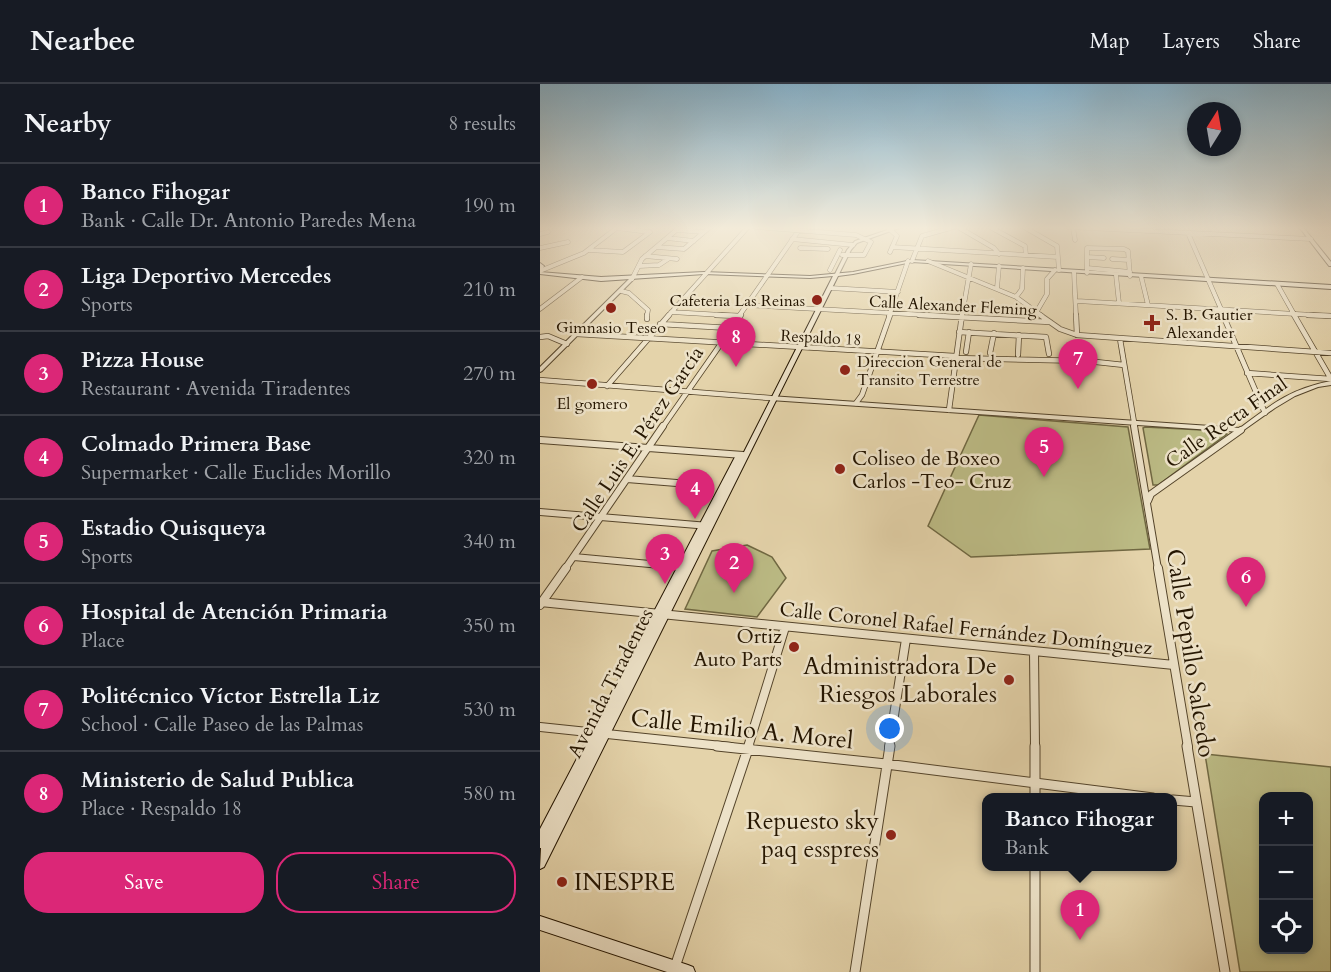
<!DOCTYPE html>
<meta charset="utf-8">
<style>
:root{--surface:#171b24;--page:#20242c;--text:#f1f3f6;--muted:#9ea1a6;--line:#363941;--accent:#db2777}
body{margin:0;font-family:Cardo,serif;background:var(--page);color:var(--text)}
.controls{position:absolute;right:18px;bottom:18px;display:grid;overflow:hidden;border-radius:12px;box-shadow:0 3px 9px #0003}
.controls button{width:54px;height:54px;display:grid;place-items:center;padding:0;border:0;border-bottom:2px solid var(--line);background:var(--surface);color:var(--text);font:30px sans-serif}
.compass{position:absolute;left:647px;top:18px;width:54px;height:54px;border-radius:50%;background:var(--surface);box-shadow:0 3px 9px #0003;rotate:11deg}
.you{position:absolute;left:350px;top:645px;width:21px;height:21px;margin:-15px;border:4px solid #fff;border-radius:50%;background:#1a73e8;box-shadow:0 0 0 9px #1a73e833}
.badge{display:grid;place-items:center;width:39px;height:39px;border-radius:50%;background:var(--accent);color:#fff;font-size:20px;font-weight:700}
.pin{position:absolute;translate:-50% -50px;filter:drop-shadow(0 2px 3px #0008)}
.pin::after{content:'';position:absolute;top:32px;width:21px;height:18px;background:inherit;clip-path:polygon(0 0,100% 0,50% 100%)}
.popup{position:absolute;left:442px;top:709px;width:195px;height:78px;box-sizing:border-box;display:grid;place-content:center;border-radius:12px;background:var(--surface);filter:drop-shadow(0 2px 4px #0005);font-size:20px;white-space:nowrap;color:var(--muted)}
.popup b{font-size:22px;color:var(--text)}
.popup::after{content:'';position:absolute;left:50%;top:100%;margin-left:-12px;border:12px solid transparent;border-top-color:var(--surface)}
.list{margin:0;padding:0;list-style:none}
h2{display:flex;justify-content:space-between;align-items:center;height:78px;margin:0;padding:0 24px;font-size:26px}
h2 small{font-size:20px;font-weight:400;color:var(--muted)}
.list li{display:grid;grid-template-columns:39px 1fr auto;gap:18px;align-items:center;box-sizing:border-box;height:84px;padding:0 24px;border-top:2px solid var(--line)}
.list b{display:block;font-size:22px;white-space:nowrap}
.list p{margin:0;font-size:20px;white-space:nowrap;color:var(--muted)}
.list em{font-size:20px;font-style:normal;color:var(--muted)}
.actions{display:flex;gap:12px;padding:18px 24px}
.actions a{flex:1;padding:14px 0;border:2px solid var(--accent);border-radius:24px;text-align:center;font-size:21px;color:var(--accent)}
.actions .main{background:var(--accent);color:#fff}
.icon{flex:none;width:33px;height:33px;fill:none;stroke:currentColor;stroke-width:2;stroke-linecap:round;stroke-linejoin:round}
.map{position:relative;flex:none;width:791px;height:888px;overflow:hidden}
header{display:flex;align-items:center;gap:36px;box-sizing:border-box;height:84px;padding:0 30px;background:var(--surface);border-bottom:2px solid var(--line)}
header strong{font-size:28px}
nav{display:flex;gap:33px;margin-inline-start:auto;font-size:21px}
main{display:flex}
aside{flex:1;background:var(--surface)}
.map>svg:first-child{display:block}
.green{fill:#bbba84;stroke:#706842;stroke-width:1.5;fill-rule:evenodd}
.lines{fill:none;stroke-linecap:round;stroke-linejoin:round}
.minor-far4-casing{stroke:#54442a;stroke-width:5}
.minor-far3-casing{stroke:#54442a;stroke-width:6}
.minor-far2-casing{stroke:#54442a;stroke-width:8}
.minor-far1-casing{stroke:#54442a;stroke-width:10}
.minor-casing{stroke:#54442a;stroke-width:11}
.tertiary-casing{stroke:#54442a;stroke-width:2}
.secondary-casing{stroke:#241500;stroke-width:2}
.minor-far4{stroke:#ede2c8;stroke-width:4}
.minor-far3{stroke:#ede2c8;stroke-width:4.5}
.minor-far2{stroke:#ede2c8;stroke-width:6}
.minor-far1{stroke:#ede2c8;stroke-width:8}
.minor{stroke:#ede2c8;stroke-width:9}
.tertiary{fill:#ede2c8;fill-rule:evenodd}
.secondary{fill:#ede2c8;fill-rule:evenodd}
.poi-dot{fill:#8f2418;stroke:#ede2c8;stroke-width:2}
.labels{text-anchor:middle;stroke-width:5;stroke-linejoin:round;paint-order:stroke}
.far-poi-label{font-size:16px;fill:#241500;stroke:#ede2c8;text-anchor:start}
.far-street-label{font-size:16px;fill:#241500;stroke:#ede2c8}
.street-label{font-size:20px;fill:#241500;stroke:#ede2c8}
.poi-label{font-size:20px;fill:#241500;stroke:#ede2c8;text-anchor:start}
.near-street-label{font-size:24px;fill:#241500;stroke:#ede2c8}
.near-poi-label{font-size:24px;fill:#241500;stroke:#ede2c8;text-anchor:end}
</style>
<header>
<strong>Nearbee</strong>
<nav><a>Map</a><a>Layers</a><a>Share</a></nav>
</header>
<main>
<aside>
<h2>Nearby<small>8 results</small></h2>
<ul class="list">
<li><span class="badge">1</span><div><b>Banco Fihogar</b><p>Bank · Calle Dr. Antonio Paredes Mena</p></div><em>190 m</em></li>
<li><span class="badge">2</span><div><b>Liga Deportivo Mercedes</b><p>Sports</p></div><em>210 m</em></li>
<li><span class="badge">3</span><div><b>Pizza House</b><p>Restaurant · Avenida Tiradentes</p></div><em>270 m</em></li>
<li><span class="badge">4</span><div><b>Colmado Primera Base</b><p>Supermarket · Calle Euclides Morillo</p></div><em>320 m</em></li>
<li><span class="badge">5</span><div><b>Estadio Quisqueya</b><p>Sports</p></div><em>340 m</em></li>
<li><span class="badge">6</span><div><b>Hospital de Atención Primaria</b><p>Place</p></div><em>350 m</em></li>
<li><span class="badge">7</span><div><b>Politécnico Víctor Estrella Liz</b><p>School · Calle Paseo de las Palmas</p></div><em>530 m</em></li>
<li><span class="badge">8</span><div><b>Ministerio de Salud Publica</b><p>Place · Respaldo 18</p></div><em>580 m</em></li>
</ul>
<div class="actions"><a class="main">Save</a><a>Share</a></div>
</aside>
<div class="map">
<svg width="791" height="888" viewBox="0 0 791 888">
<rect width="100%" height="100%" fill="#e4d3aa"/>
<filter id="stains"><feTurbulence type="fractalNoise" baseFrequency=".00333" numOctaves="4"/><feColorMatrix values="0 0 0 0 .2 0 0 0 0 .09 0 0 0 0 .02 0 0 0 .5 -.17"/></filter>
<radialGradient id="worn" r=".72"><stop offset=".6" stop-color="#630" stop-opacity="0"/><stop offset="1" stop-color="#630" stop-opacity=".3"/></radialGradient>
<path class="green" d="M439,331L588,343L610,465L431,473L388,442Z
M605,343L682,347L687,350L618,401H613L603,344Z
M207,461L232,473L246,494L217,533L145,525L172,467Z
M665,670L791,683V888H700ZM724,712H768V866H724Z"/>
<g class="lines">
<g class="minor-far4-casing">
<path id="minor-far4" d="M216,143L316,151L331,158L324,171H302
M347,143L357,152L350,168
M418,143L454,164L459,170
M450,143L485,162L486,171
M484,143L517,162L519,186
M528,143L771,155
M533,143L535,156
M76,144L110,148
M137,146L164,148
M648,149L684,232
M0,150L8,148
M127,154L154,157
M252,155L313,161
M116,163L144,165L170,143
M352,163L518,173
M0,164L28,158
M260,164L288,165
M49,166L83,168L110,148
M105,172L137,175
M547,173L564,174
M572,175L589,176
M372,177L382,152L414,143
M388,177L476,213L502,232
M99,182L119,181L128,175
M547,184L590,188
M290,186L300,166
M0,187L44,169L78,143
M534,188L536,232
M547,189V164L584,165L588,167L590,192
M576,191L579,219
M601,192L608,221
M92,195L102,175L140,143
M737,200L755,232
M290,204L358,208
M457,204L459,182
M81,207L89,209L108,226L107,232
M476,213L482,205L483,184
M537,217L791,232
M206,221L405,232
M0,225L42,193
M497,227L507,210V195L515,186
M131,228L199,232
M128,232L208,143
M199,232L259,146
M349,232L368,177
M422,232L431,180"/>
</g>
<g class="minor-far3-casing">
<path id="minor-far3" d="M176,231L199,232
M379,231L510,238
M500,231L520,245L537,251L791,269
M536,231L537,251
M683,231L725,329
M754,231L791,295
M768,231L791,232
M107,235V231
M120,240L190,244
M419,248L506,253L509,270
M37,250L415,272
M0,253L8,252L27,260
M580,255L595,344
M426,268L429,248
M450,269L454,249
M478,271L479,251
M415,274L547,277L584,281
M707,289L791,295
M0,296L230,314
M67,302L129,231
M316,319L322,311L350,231
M409,326L422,231
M122,344L201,231"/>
</g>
<g class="minor-far2-casing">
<path id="minor-far2" d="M594,342L618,485
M0,356L203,371
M149.5 398a5.5 5.5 0 1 1 11 0a5.5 5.5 0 1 1-11 0Z
M87,395L149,400
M608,417L611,410L701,346
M34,473L142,483
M25,485L123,342"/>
</g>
<g class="minor-far1-casing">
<path id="minor-far1" d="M618,484L648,663
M0,518L634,581
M0,521L26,484
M494,567L495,663
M0,643L191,663
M208,663L245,543
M349,663L366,555"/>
</g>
<g class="minor-casing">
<path id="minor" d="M177,662L346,680L613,714
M495,662V714
M647,662L685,888
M633,716L656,718
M495,782V888
M135,883L209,662
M315,888L350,662"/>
</g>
<g class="tertiary-casing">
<path id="tertiary" d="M356,143H362L317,159L311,166L298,192L294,193V192L307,166L315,157Z
M90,194L94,195L2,287L0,288V283Z
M791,297V301L778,303L755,312L735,324L701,348L230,316L227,314L230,312L700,344C732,320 750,305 791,297Z
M0,425L169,439L173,442L169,445L0,431Z"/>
</g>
<g class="secondary-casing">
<path id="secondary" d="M759,143H763L791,178V182H789Z
M372,176L791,201V205L372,178L313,190L298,192L4,783L0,785L1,764H0V745L196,371L200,369L203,370L293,192L270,194L164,190L61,197L0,190V188L61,193L164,188L270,192L313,188Z
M0,179L4,182L2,187H0Z
M0,832L148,881L153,883L155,888H127L0,846Z"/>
</g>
<use href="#minor-far4" class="minor-far4"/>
<use href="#minor-far3" class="minor-far3"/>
<use href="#minor-far2" class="minor-far2"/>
<use href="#minor-far1" class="minor-far1"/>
<use href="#minor" class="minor"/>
<use href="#tertiary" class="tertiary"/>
<use href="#secondary" class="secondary"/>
</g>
<linearGradient id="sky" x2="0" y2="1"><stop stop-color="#87b5d0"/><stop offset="0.54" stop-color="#f3ebd9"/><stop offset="1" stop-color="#f3ebd9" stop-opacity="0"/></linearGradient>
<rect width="791" height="267" fill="url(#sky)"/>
<g class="poi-dot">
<circle cx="277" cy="216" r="6"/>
<circle cx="71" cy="224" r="6"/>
<path d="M609 230h6v6h6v6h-6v6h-6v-6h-6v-6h6z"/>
<circle cx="305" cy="286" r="6"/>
<circle cx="52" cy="300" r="6"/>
<circle cx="300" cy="385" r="6"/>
<circle cx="254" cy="563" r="6"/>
<circle cx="469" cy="596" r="6"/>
<circle cx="351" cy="751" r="6"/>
<circle cx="22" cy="798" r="6"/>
</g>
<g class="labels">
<g class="far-poi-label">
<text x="265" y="222" text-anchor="end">Cafeteria Las Reinas</text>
<text x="626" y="236">S. B. Gautier<tspan x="626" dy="18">Alexander</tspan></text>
<text x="71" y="249" text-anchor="middle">Gimnasio Teseo</text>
<text x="317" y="283">Direccion General de<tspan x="317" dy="18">Transito Terrestre</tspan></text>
<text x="52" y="325" text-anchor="middle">El gomero</text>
</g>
<g class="far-street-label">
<text transform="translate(413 221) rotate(3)" y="6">Calle Alexander Fleming</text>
<text transform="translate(281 253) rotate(3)" y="6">Respaldo 18</text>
</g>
<g class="street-label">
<text transform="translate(686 338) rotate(-35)" y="7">Calle Recta Final</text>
<text transform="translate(97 355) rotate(-56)" y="7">Calle Luis E. Pérez García</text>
<text transform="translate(426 544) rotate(6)" y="7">Calle Coronel Rafael Fernández Domínguez</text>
<text transform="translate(70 599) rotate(-63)" y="7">Avenida Tiradentes</text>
</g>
<g class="poi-label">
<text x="312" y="381">Coliseo de Boxeo<tspan x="312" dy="23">Carlos -Teo- Cruz</tspan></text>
<text x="242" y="559" text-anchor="end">Ortiz<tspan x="242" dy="23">Auto Parts</tspan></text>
</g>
<g class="near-street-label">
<text transform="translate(651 569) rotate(81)" y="8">Calle Pepillo Salcedo</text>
<text transform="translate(202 645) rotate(6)" y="8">Calle Emilio A. Morel</text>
</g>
<g class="near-poi-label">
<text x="457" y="590">Administradora De<tspan x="457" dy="28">Riesgos Laborales</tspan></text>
<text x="339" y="745">Repuesto sky<tspan x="339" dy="28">paq esspress</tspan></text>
<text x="34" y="806" text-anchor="start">INESPRE</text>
</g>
</g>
<rect width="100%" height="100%" filter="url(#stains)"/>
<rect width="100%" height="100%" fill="url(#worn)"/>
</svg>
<div class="controls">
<button>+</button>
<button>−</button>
<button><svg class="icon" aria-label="locate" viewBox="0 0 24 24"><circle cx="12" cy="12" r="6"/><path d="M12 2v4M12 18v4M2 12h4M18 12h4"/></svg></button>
</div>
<svg class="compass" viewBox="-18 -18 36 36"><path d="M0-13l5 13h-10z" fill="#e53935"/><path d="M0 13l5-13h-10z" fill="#9ea1a6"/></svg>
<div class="you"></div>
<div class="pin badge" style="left:540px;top:856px">1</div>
<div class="popup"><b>Banco Fihogar</b>Bank</div>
<div class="pin badge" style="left:194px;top:509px">2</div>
<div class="pin badge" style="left:125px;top:500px">3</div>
<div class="pin badge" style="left:155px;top:435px">4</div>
<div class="pin badge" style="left:504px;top:393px">5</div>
<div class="pin badge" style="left:706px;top:523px">6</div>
<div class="pin badge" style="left:538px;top:305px">7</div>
<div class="pin badge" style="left:196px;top:283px">8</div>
</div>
</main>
